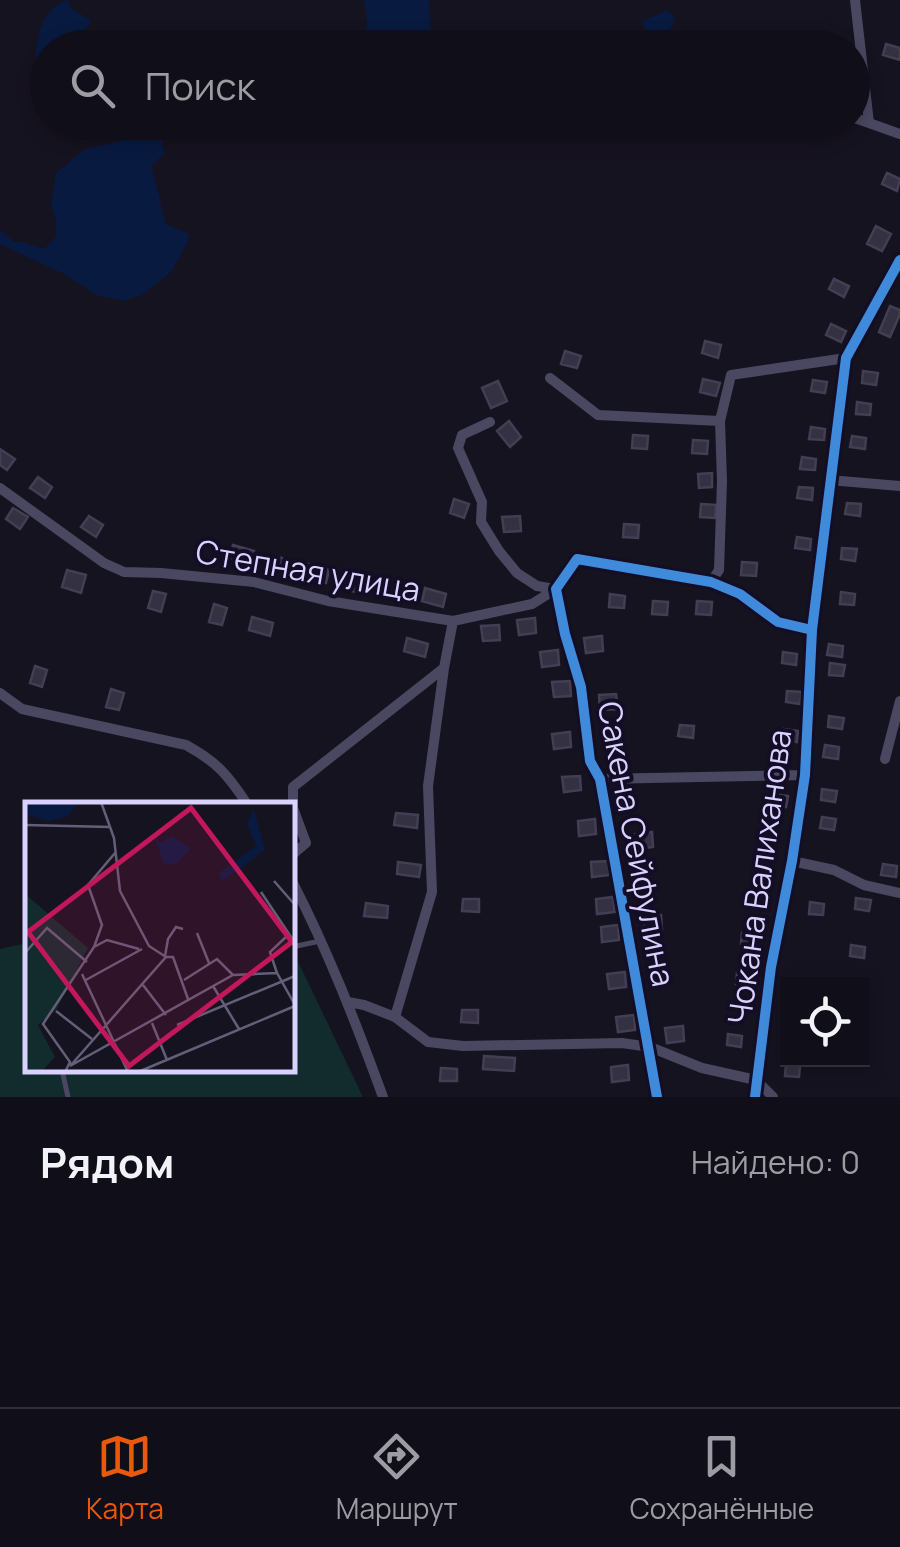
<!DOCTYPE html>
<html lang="ru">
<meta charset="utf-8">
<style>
:root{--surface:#100e18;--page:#191721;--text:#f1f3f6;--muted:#9c9ca2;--line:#302e37;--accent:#ea580c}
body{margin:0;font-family:Manrope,sans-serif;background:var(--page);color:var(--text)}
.controls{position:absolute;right:30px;bottom:30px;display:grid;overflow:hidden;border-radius:0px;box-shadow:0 5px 15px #0003}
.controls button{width:90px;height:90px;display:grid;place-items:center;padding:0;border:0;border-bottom:2px solid var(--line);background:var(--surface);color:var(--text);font:50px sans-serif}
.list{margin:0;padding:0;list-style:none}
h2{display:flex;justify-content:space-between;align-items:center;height:130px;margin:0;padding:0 40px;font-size:42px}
h2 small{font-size:32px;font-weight:400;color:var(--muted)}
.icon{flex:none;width:55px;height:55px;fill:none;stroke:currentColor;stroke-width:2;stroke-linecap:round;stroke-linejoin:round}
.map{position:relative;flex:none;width:900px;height:1097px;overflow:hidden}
.search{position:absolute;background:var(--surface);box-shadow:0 5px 15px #0003;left:30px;right:30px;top:30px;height:110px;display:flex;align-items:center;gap:25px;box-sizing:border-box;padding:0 35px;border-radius:55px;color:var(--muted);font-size:38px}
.sheet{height:310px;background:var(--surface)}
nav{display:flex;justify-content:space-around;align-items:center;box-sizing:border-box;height:140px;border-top:2px solid var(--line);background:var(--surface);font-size:28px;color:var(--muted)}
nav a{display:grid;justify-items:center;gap:5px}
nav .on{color:var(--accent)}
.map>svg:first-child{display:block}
.green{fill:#122b2d}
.water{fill:#091a40}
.building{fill:#343142;stroke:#433e54;stroke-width:2.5}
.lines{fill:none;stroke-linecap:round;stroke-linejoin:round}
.service{stroke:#4a4761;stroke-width:5}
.minor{stroke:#4a4761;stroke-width:10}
.cycleway-casing{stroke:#130e25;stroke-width:16}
.cycleway{stroke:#408adc;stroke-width:10}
.labels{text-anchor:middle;stroke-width:8;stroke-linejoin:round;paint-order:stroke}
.street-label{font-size:32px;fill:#d9d2ff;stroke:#130e25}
.inset-road{fill:none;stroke:#645f79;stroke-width:2.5}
.view{fill:#c2185b;fill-opacity:0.15;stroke:#c2185b;stroke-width:5}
.inset-edge{fill:none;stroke:#d9d2ff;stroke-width:5}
</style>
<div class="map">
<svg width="900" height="1097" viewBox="0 0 900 1097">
<rect width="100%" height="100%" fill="#161320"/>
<path class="green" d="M27,943L28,1070H292L293,951L363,1097H0V949Z"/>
<path class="water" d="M67,0L71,8L92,21L71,47L48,48L47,78L36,69C34,45 40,8 67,0Z
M364,0H429L431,47H363L367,20Z
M665,11L671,13L675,20L672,27L661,35L665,42L663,47H655L641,22Z
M164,123L170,128L162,141L164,154L152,165L153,173L166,224L189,234L188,242L171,272L142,295L123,301L97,295L64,274L0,244V230L14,242H24L44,249L56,237V220L51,206L56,173L85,149L125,140L132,127Z"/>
<path class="building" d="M886,44L900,48V60L883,55Z
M887,173L900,179L897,191L882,184Z
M876,226L891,234L882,251L867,244Z
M834,279L849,286L844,297L829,289Z
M890,306L900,310V314L890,337L879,332Z
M831,324L846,331L841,342L826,335Z
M705,341L721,345L718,358L702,353Z
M565,351L581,356L577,368L561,364Z
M863,371L878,373L876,385L862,383Z
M703,379L720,383L716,396L700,392Z
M813,380L827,382L825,393L811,391Z
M498,381L507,401L491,408L482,388Z
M857,402L871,404L870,415L856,414Z
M509,421L521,437L510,447L497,431Z
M811,427L825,429L824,440L809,439Z
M633,435L648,436L647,449L632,448Z
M852,436L866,438L865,449L850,447Z
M693,440L708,441L707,454L692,453Z
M0,449L15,459L7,470L0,465Z
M802,457L816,459L815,470L800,469Z
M712,473V487L699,488L698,474Z
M38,477L52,487L45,498L30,488Z
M799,487L813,488L812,500L797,498Z
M454,499L469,504L464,518L450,513Z
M847,503L861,504L860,516L845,514Z
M701,504L716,505L715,518L700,517Z
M13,508L28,517L20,529L6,519Z
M89,516L103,525L96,537L81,527Z
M520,516L521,531L504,532L502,517Z
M624,524L639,525L638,538L623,537Z
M797,537L811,539L810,550L795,548Z
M233,545L254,551L251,564L229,558Z
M842,548L857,549L855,561L841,559Z
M278,557L299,563L295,576L274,570Z
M742,562L757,563L756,576L741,575Z
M308,564L329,570L326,583L305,577Z
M67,570L86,575L81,593L62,587Z
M345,575L366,581L362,594L341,588Z
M395,582L413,587L409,600L392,595Z
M425,588L446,594L443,607L422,601Z
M153,591L166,594L161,612L148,608Z
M841,592L855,594L854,605L840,604Z
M610,594L625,596L624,608L609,607Z
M653,601L668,602L667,615L652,614Z
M697,601L712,602L711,615L696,614Z
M214,604L227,608L222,625L209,622Z
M252,617L273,623L270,636L249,630Z
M535,618L536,633L519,635L517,620Z
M499,625L500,640L483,641L481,626Z
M602,636L603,651L586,653L584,638Z
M407,638L428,644L425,657L404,651Z
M829,644L843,646L842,657L827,655Z
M558,650L559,665L542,667L540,652Z
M783,652L797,654L796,665L782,663Z
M830,663L845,665L843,676L829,675Z
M35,666L47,670L42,687L30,683Z
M570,681L571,696L554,697L552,682Z
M111,689L124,693L119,710L106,707Z
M787,691L802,692L800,704L786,702Z
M616,694L618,709L600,710L599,695Z
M829,716L844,718L842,729L828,727Z
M680,725L694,726L693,738L678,736Z
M784,729L798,731L797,742L782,740Z
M570,732L571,747L554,749L552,734Z
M825,745L839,747L838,759L823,757Z
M580,776L581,790L564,792L562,777Z
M822,789L837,791L835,802L821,800Z
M773,794L788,796L786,807L772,805Z
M396,813L418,815L417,828L394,825Z
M822,817L836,819L834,830L820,828Z
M595,819L596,834L579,836L578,821Z
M652,832L653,847L636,849L635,834Z
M608,861L610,875L592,877L591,862Z
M398,862L421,865L419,877L397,874Z
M883,864L897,866L896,877L881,875Z
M756,871L770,873L768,884L754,882Z
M613,897L615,912L597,914L596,899Z
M856,898L871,900L869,911L855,909Z
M463,899H479V912L462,911Z
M810,902L824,904L823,915L809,914Z
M366,903L388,906L387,918L364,916Z
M661,915L662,930L645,931L643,916Z
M618,925L619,940L602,942L601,927Z
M742,933L757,935L755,946L741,944Z
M851,945L865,947L864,958L850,956Z
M625,972L626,987L609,989L607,974Z
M737,973L752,975L750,986L736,984Z
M462,1010H478V1023L461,1022Z
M634,1015L635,1030L618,1032L616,1017Z
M683,1026L684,1041L667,1043L665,1028Z
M728,1034L742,1036L741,1047L727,1045Z
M484,1056L515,1058L514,1071L483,1069Z
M786,1064L800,1066L799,1077L785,1076Z
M628,1065L629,1080L612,1082L611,1067Z
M441,1068L457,1069V1081H440Z"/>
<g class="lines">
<path class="service" d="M292,947L320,941
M62,1070L68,1097"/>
<path class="minor" d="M855,0L869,123L900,134
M852,117L869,123
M550,378L598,415L720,421
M490,422L462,435L458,448L482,502L481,522L499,551L517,573L537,586L555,589
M829,480L900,486
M0,488L104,563L124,572L161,573L254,582L328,601L453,621L532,604L556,589
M711,582L719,570L722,481L720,421L731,375L846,358
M0,693L22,709L186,745C217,762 228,775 247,804
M885,759L900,701
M600,779L805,775
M292,855L306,843L293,808V787L444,668L453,621
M792,861L834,870L864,885L900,893
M292,881C328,951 356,1023 383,1097
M348,1002L364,1005L395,1017L428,1042L463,1046L622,1043L650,1047L702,1068L756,1080L773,1097
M395,1017L432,892L428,786L444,668
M657,1097L600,779L590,761L581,687L565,634L556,589L577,559L711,582L740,594L778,622L812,630
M755,1097L771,967L792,861L805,775L812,630L846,358L900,260"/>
<g class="cycleway-casing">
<path id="cycleway" d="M657,1097L600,779L590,761L581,687L565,634L556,589L577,559L711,582L740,594L778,622L812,630
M755,1097L771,967L792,861L805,775L812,630L846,358L900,260"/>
</g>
<use href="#cycleway" class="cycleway"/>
</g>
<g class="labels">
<g class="street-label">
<text transform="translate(308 571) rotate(10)" y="11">Степная улица</text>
<text transform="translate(636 844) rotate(79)" y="11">Сакена Сейфулина</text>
<text transform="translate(760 877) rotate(-82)" y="11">Чокана Валиханова</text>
</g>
</g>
<g transform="translate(25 802)">
<rect width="270" height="270" fill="#161320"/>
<path d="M0,92L63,146L31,208L13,223L30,255L16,270H0Z" fill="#122b2d"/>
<path d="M0,0H53L43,14L24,19L0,12ZM229,7L240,48L197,79L194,71L231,44L222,22ZM129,31L134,41L147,34L166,46L151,62L138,61Z" fill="#091a40"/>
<path class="inset-road" d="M76,0L89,36L95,89L124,144L141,155M0,23L85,25M249,79L270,103M236,90L270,141M172,131L184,161M69,145L82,138L114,147M0,151L22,126L62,160M140,154L143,137L151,125L158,127M252,171L245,150L263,133M57,172L103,270M159,178L192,157L208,173M59,179L117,147M118,183L141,213M188,184L214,227M31,209L67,237M127,221L142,258M152,223L270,174M46,263L141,155H148L163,197M45,264L208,173L252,171L270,203M40,270L45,260L18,222L69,145L77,123L63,83L90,51M113,270L270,204"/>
<path class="view" d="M166,6L267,140L104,264L3,130Z"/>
<rect width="270" height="270" class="inset-edge"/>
</g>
</svg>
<div class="controls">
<button><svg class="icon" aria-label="locate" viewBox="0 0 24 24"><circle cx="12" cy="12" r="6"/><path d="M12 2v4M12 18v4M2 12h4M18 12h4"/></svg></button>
</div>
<div class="search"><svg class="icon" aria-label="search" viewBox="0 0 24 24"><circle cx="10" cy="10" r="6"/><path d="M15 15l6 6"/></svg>Поиск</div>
</div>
<section class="sheet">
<h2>Рядом<small>Найдено: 0</small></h2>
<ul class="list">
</ul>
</section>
<nav>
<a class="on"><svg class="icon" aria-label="map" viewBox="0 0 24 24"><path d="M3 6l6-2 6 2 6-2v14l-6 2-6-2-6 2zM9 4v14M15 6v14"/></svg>Карта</a>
<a><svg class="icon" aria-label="directions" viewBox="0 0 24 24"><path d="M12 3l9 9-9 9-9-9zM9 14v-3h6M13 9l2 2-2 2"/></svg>Маршрут</a>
<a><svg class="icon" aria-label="saved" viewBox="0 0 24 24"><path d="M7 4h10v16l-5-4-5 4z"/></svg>Сохранённые</a>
</nav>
